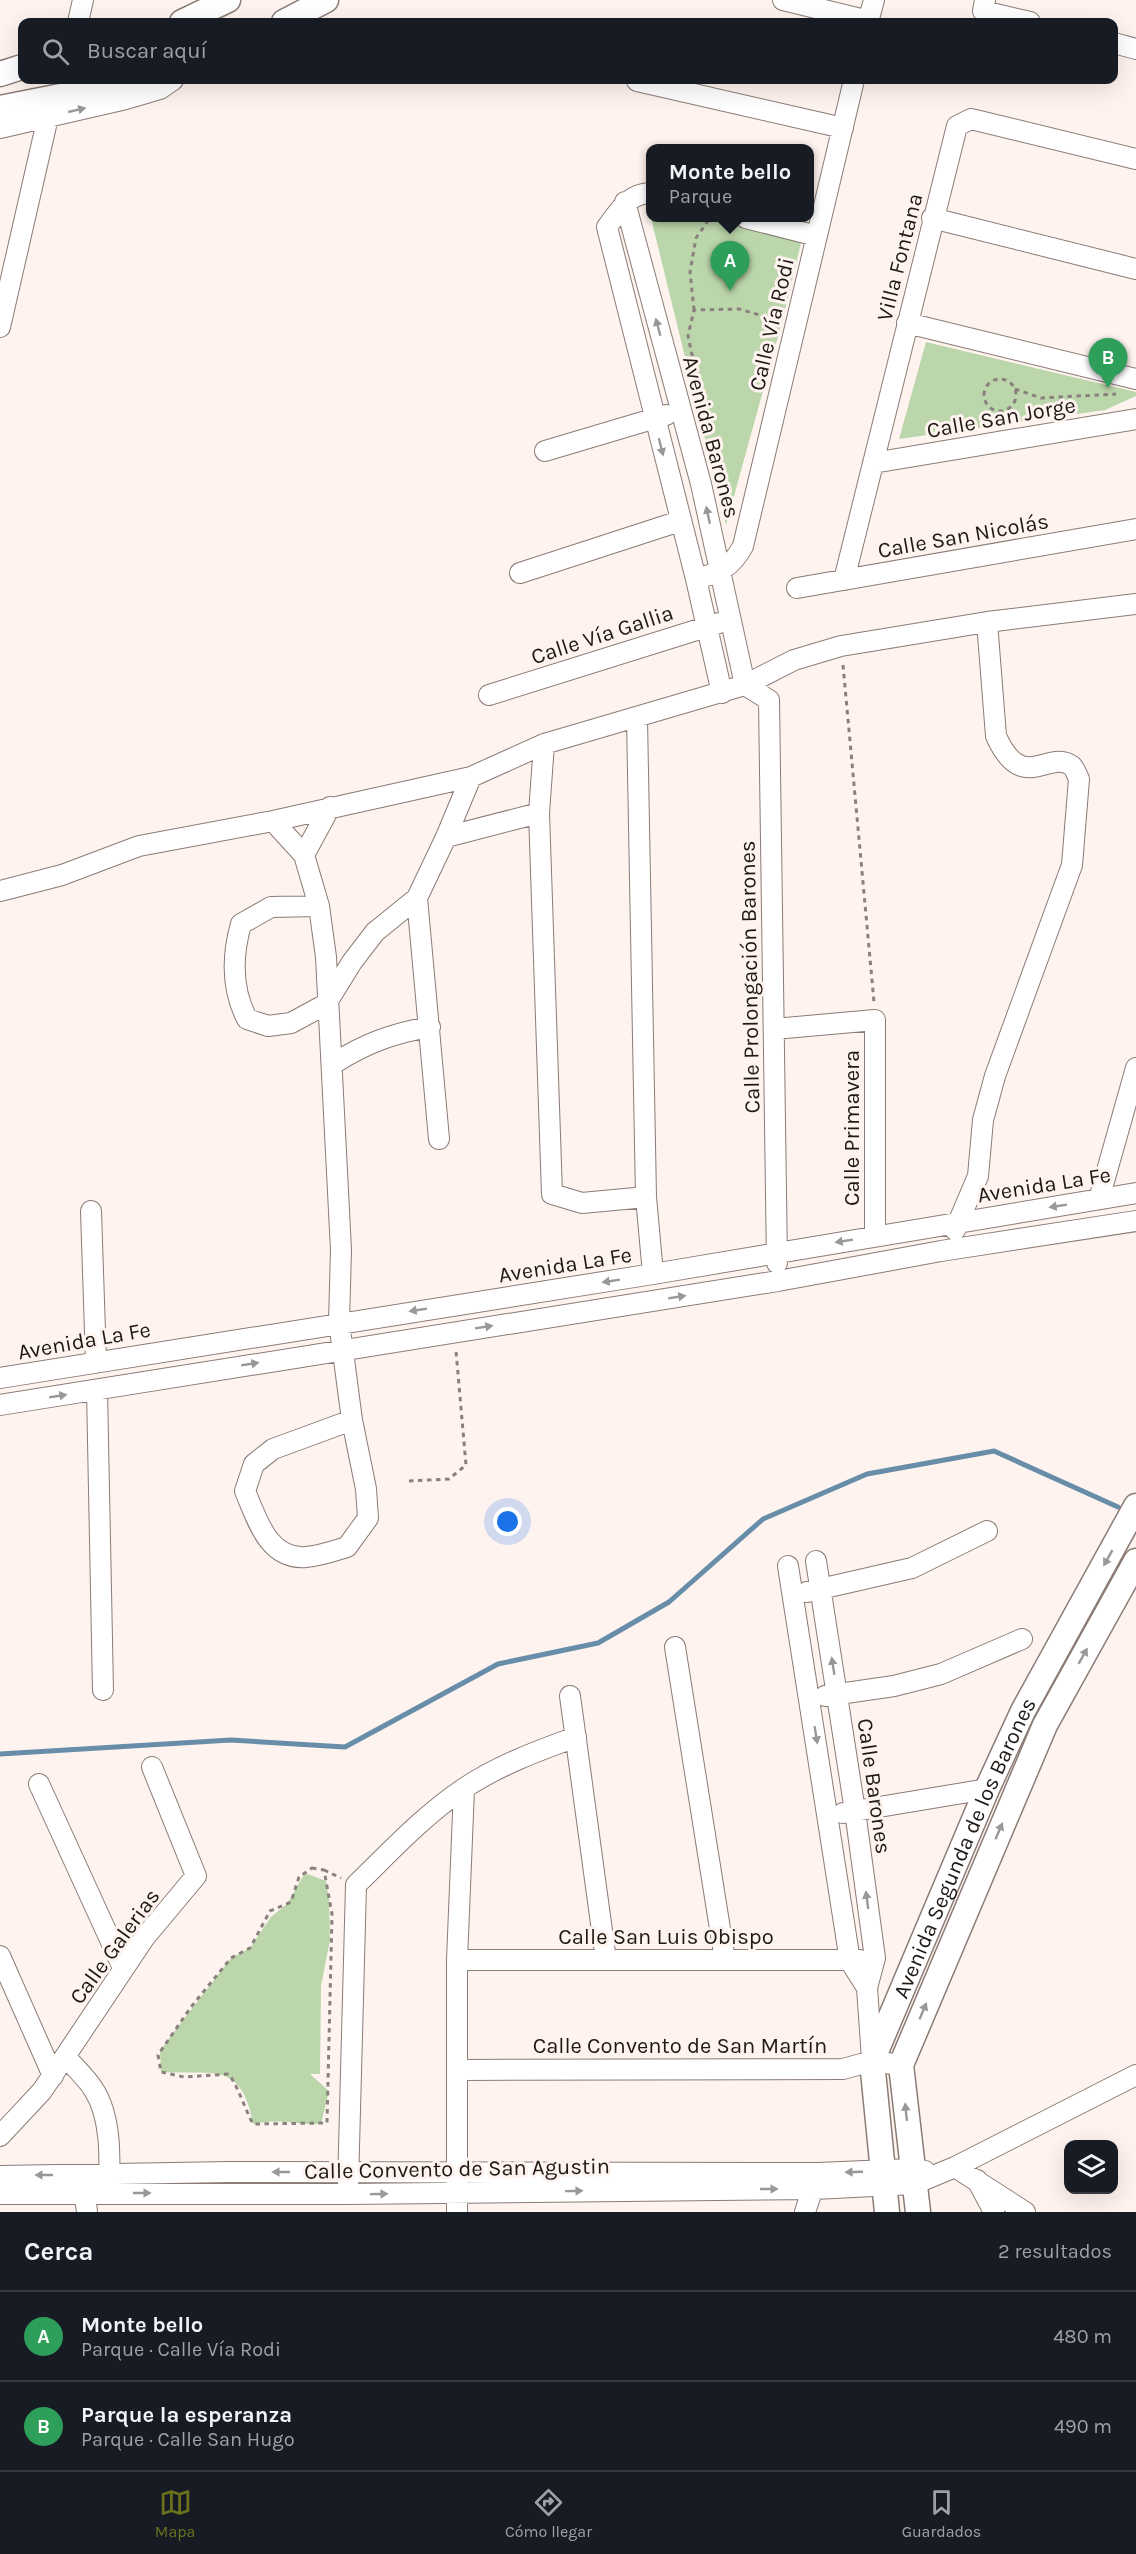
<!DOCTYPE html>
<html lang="es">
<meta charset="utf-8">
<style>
:root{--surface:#171b24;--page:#242831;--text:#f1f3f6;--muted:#9ea1a6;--line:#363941;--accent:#6a731c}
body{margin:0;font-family:Karla,sans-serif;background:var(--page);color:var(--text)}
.controls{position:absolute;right:18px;bottom:18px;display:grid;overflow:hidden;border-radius:12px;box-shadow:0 6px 24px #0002}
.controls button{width:54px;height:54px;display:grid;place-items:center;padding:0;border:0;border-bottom:2px solid var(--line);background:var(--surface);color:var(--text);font:30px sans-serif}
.you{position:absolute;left:508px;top:1522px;width:21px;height:21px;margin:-15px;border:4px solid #fff;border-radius:50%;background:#1a73e8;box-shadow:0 0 0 9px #1a73e833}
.badge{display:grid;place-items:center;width:39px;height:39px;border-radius:50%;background:var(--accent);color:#fff;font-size:20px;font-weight:700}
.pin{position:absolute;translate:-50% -50px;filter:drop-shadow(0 2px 3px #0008)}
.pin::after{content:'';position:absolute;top:32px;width:21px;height:18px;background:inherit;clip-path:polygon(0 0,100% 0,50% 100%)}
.popup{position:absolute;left:646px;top:144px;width:168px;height:78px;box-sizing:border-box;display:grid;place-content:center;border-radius:12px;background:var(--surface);filter:drop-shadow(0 2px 4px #0005);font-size:20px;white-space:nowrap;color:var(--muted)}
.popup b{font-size:22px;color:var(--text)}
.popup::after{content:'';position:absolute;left:50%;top:100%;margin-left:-12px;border:12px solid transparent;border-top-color:var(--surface)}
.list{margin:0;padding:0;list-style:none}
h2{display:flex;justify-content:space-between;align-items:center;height:78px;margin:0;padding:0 24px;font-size:26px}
h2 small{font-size:20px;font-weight:400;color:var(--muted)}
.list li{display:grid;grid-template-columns:39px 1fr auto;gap:18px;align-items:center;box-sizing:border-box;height:90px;padding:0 24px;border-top:2px solid var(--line)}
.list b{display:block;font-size:22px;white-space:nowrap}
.list p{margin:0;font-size:20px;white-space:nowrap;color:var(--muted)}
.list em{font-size:20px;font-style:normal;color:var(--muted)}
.icon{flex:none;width:33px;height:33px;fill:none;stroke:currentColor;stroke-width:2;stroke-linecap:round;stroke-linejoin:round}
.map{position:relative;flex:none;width:1136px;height:2212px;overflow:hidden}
.search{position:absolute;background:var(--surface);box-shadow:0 6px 24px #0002;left:18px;right:18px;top:18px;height:66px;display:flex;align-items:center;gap:15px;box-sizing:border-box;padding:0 21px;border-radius:12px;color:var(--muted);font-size:22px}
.sheet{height:258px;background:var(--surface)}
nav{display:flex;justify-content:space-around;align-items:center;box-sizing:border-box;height:84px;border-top:2px solid var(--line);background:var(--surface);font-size:16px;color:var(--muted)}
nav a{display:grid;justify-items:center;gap:3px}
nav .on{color:var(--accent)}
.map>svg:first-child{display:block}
.green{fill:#bbd6aa}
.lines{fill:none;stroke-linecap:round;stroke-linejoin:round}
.stream{stroke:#678da8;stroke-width:5}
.minor-casing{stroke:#8b7b75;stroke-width:22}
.major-casing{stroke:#8b7b75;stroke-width:27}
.path{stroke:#8a817e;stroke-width:3;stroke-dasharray:4.5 4.5;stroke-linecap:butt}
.minor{stroke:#fff;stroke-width:20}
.major{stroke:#fff;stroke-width:24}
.oneway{fill:#9a9896}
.labels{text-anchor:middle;stroke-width:6;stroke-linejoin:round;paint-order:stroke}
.street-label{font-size:22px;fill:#1f1916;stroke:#fef3ef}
</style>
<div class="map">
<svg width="1136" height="2212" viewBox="0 0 1136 2212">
<rect width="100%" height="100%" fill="#fef3ef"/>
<path class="green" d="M651,218H720L801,243L782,322L726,525Z
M926,342L1136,392V396L1105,410L899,439Z
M305,1873L326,1881L329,1899L330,1940L321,1986L320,2074H310L329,2091L321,2124C294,2125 280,2118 253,2124C242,2060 212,2075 161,2072L160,2051L170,2037L231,1958L250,1948L271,1917L287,1904Z"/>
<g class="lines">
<path class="stream" d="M0,1754L231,1740L345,1747L498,1664L598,1643L669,1602L763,1519L867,1474L994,1451L1118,1507"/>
<g class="minor-casing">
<path id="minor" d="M783,0L869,21
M985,0L983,11L1030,22
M78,22L83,0
M868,22L874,0
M1114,43L1136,49
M637,81L843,128
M0,128L126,99L160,89L173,80
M650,193C628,194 620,210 607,227L696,579L722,693
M625,202L701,484L745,685L769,700L777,1263
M746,218L817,236
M932,218L1136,269
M907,323L1136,379
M0,327L48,117
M545,451L666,415
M873,463L1136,419
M520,573L680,521
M696,579C719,573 732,567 743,546L854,80
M844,580L957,126L971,119L1136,159
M797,588L1136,529
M489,695L719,623
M637,719L646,1197L653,1274
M544,744L539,813L552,1194L582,1203L646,1197
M471,777L446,837L539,813
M273,821L304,855L319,906L326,957L341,1250L339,1322L352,1420L366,1489L368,1518L347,1547C334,1551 320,1556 306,1557C268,1560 257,1519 245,1491L254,1464L273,1449L352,1420
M304,855L330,807
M0,891L62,875L139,846L273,821L471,777L544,744L745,685L794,660L841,646L987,622L1136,604
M417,898L439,1139
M319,906L271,907L241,924C232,956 232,990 247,1019L268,1026L291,1023L326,1004L352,962L375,932L417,898L446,837
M774,1029L875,1020V1236
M333,1064C364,1044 393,1033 430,1027
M1099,1199L1136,1068
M91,1211L96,1362
M955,1230L978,1176L983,1120L995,1076L1072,865L1079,779C1077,775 1075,769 1072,766C1049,748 1023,796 996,736L987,622
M0,1378L653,1274L1136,1193
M97,1390L103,1690
M0,1405L778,1281L941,1251L1136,1221
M816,1561L855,1811L875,1958L867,1988L872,2059
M788,1566L850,1961L867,1988
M807,1592L912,1568L987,1531
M675,1647L725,1960
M570,1696L606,1960
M825,1696L894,1686L941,1674L1022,1639
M39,1784L123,1968
M843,1813L987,1789
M0,1956L53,2076
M457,1960H860
M66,2057C75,2068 87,2078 94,2090C111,2117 110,2156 109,2187
M459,2070L843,2069L872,2061L901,2065
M0,2136L42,2091L145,1937L196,1876L152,1767
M955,2167L1025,2212
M0,2176L229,2172L818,2173L912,2169L925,2171
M83,2180L87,2212
M977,2180L994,2212
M348,2185L356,1885C390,1852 423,1816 463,1789C497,1766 537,1751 576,1737
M0,2194H348L814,2189L914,2184L955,2167L1136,2075
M457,2212V1960L464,1789
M805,2212L816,2179"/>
</g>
<g class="major-casing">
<g id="major">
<path d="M182,22L228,0"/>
<path d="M284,22L326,0"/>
<path d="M0,74L22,67"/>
<path d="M0,108L142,80"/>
<path id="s1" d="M887,2212L872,2061L987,1789L1023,1711L1136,1506"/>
<path d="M918,2212L901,2065L1045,1725L1136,1561"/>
</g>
</g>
<path class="path" d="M694,310L690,272L696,238L710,218
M984 395a16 16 0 1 1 32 0a16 16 0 1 1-32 0Z
M1015,389L1041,398L1116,394
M699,405H703L688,336L694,310L739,309L780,321
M843,665L874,1002
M409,1481L449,1479L466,1465L456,1351
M312,1868L324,1870L332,1914L327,2123L253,2124C244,2107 240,2091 229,2074L184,2077L161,2072L158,2055L191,2007L231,1958L250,1948L270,1911L291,1902L299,1877Z
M324,1870L341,1878"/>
<use href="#minor" class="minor"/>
<use href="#major" class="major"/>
</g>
<defs><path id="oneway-solid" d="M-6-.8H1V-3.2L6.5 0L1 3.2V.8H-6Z" transform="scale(1.5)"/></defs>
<g class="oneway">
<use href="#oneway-solid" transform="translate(77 110) rotate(-13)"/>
<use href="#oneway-solid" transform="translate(658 327) rotate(-105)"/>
<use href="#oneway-solid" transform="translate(661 447) rotate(76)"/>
<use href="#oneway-solid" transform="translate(708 515) rotate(-102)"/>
<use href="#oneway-solid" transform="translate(1058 1206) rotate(171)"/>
<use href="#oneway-solid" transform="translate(844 1241) rotate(171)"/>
<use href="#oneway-solid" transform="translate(611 1281) rotate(171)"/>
<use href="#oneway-solid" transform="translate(677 1297) rotate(-9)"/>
<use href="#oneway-solid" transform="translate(418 1310) rotate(171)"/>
<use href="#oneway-solid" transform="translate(484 1327) rotate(-9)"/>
<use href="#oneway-solid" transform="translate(250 1364) rotate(-9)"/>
<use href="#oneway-solid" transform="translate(58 1396) rotate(-9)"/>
<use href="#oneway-solid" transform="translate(1108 1558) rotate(119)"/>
<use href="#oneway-solid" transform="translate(1083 1656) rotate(-61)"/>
<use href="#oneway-solid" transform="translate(833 1666) rotate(-99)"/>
<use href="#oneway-solid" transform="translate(816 1735) rotate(81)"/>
<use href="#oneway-solid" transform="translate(999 1831) rotate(-67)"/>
<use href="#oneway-solid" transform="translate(867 1900) rotate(-98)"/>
<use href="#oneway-solid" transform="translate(923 2011) rotate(-67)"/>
<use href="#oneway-solid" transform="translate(906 2112) rotate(-96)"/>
<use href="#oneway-solid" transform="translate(281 2172) rotate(-180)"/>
<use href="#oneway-solid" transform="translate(854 2172) rotate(178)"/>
<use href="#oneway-solid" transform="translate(44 2175) rotate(-180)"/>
<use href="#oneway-solid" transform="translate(769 2189)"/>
<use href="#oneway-solid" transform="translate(574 2191) rotate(-1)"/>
<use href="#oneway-solid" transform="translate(142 2193)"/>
<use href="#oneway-solid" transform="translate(379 2194) rotate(-1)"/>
</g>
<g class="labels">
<g class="street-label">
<text transform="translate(899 257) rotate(-76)" y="8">Villa Fontana</text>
<text transform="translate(771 324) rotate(-77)" y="8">Calle Vía Rodi</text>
<text transform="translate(1001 417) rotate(-10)" y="8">Calle San Jorge</text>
<text transform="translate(712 437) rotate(75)" y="8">Avenida Barones</text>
<text transform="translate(963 535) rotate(-10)" y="8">Calle San Nicolás</text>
<text transform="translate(602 634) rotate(-18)" y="8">Calle Vía Gallia</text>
<text transform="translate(749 977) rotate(-91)" y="8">Calle Prolongación Barones</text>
<text transform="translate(851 1128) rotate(-90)" y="8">Calle Primavera</text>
<text transform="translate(1044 1184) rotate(-9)" y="8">Avenida La Fe</text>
<text transform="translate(565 1264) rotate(-9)" y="8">Avenida La Fe</text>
<text transform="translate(84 1340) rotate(-10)" y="8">Avenida La Fe</text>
<text transform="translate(875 1786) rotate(82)" y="8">Calle Barones</text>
<text dy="8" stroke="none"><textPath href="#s1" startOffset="384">Avenida Segunda de los Barones</textPath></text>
<text x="666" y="1944">Calle San Luis Obispo</text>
<text transform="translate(114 1946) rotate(-54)" y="8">Calle Galerias</text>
<text x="680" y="2053">Calle Convento de San Martín</text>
<text transform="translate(457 2168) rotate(-1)" y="8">Calle Convento de San Agustin</text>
</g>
</g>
</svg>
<div class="controls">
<button><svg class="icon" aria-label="layers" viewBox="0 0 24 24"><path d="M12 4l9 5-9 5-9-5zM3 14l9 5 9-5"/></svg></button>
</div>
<div class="you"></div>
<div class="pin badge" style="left:730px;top:291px;background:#2e9e5b">A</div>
<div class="popup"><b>Monte bello</b>Parque</div>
<div class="pin badge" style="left:1108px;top:388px;background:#2e9e5b">B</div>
<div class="search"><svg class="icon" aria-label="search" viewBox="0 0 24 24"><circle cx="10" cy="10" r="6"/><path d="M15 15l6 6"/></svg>Buscar aquí</div>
</div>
<section class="sheet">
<h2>Cerca<small>2 resultados</small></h2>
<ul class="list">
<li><span class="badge" style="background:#2e9e5b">A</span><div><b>Monte bello</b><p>Parque · Calle Vía Rodi</p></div><em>480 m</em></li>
<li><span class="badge" style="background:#2e9e5b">B</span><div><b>Parque la esperanza</b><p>Parque · Calle San Hugo</p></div><em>490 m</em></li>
</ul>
</section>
<nav>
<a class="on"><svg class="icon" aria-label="map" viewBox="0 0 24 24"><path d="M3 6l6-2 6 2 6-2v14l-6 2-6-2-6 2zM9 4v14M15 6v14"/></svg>Mapa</a>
<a><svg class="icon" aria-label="directions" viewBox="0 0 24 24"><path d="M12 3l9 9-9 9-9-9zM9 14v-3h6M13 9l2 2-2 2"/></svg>Cómo llegar</a>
<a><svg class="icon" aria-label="saved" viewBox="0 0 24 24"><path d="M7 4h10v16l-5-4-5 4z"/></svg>Guardados</a>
</nav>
